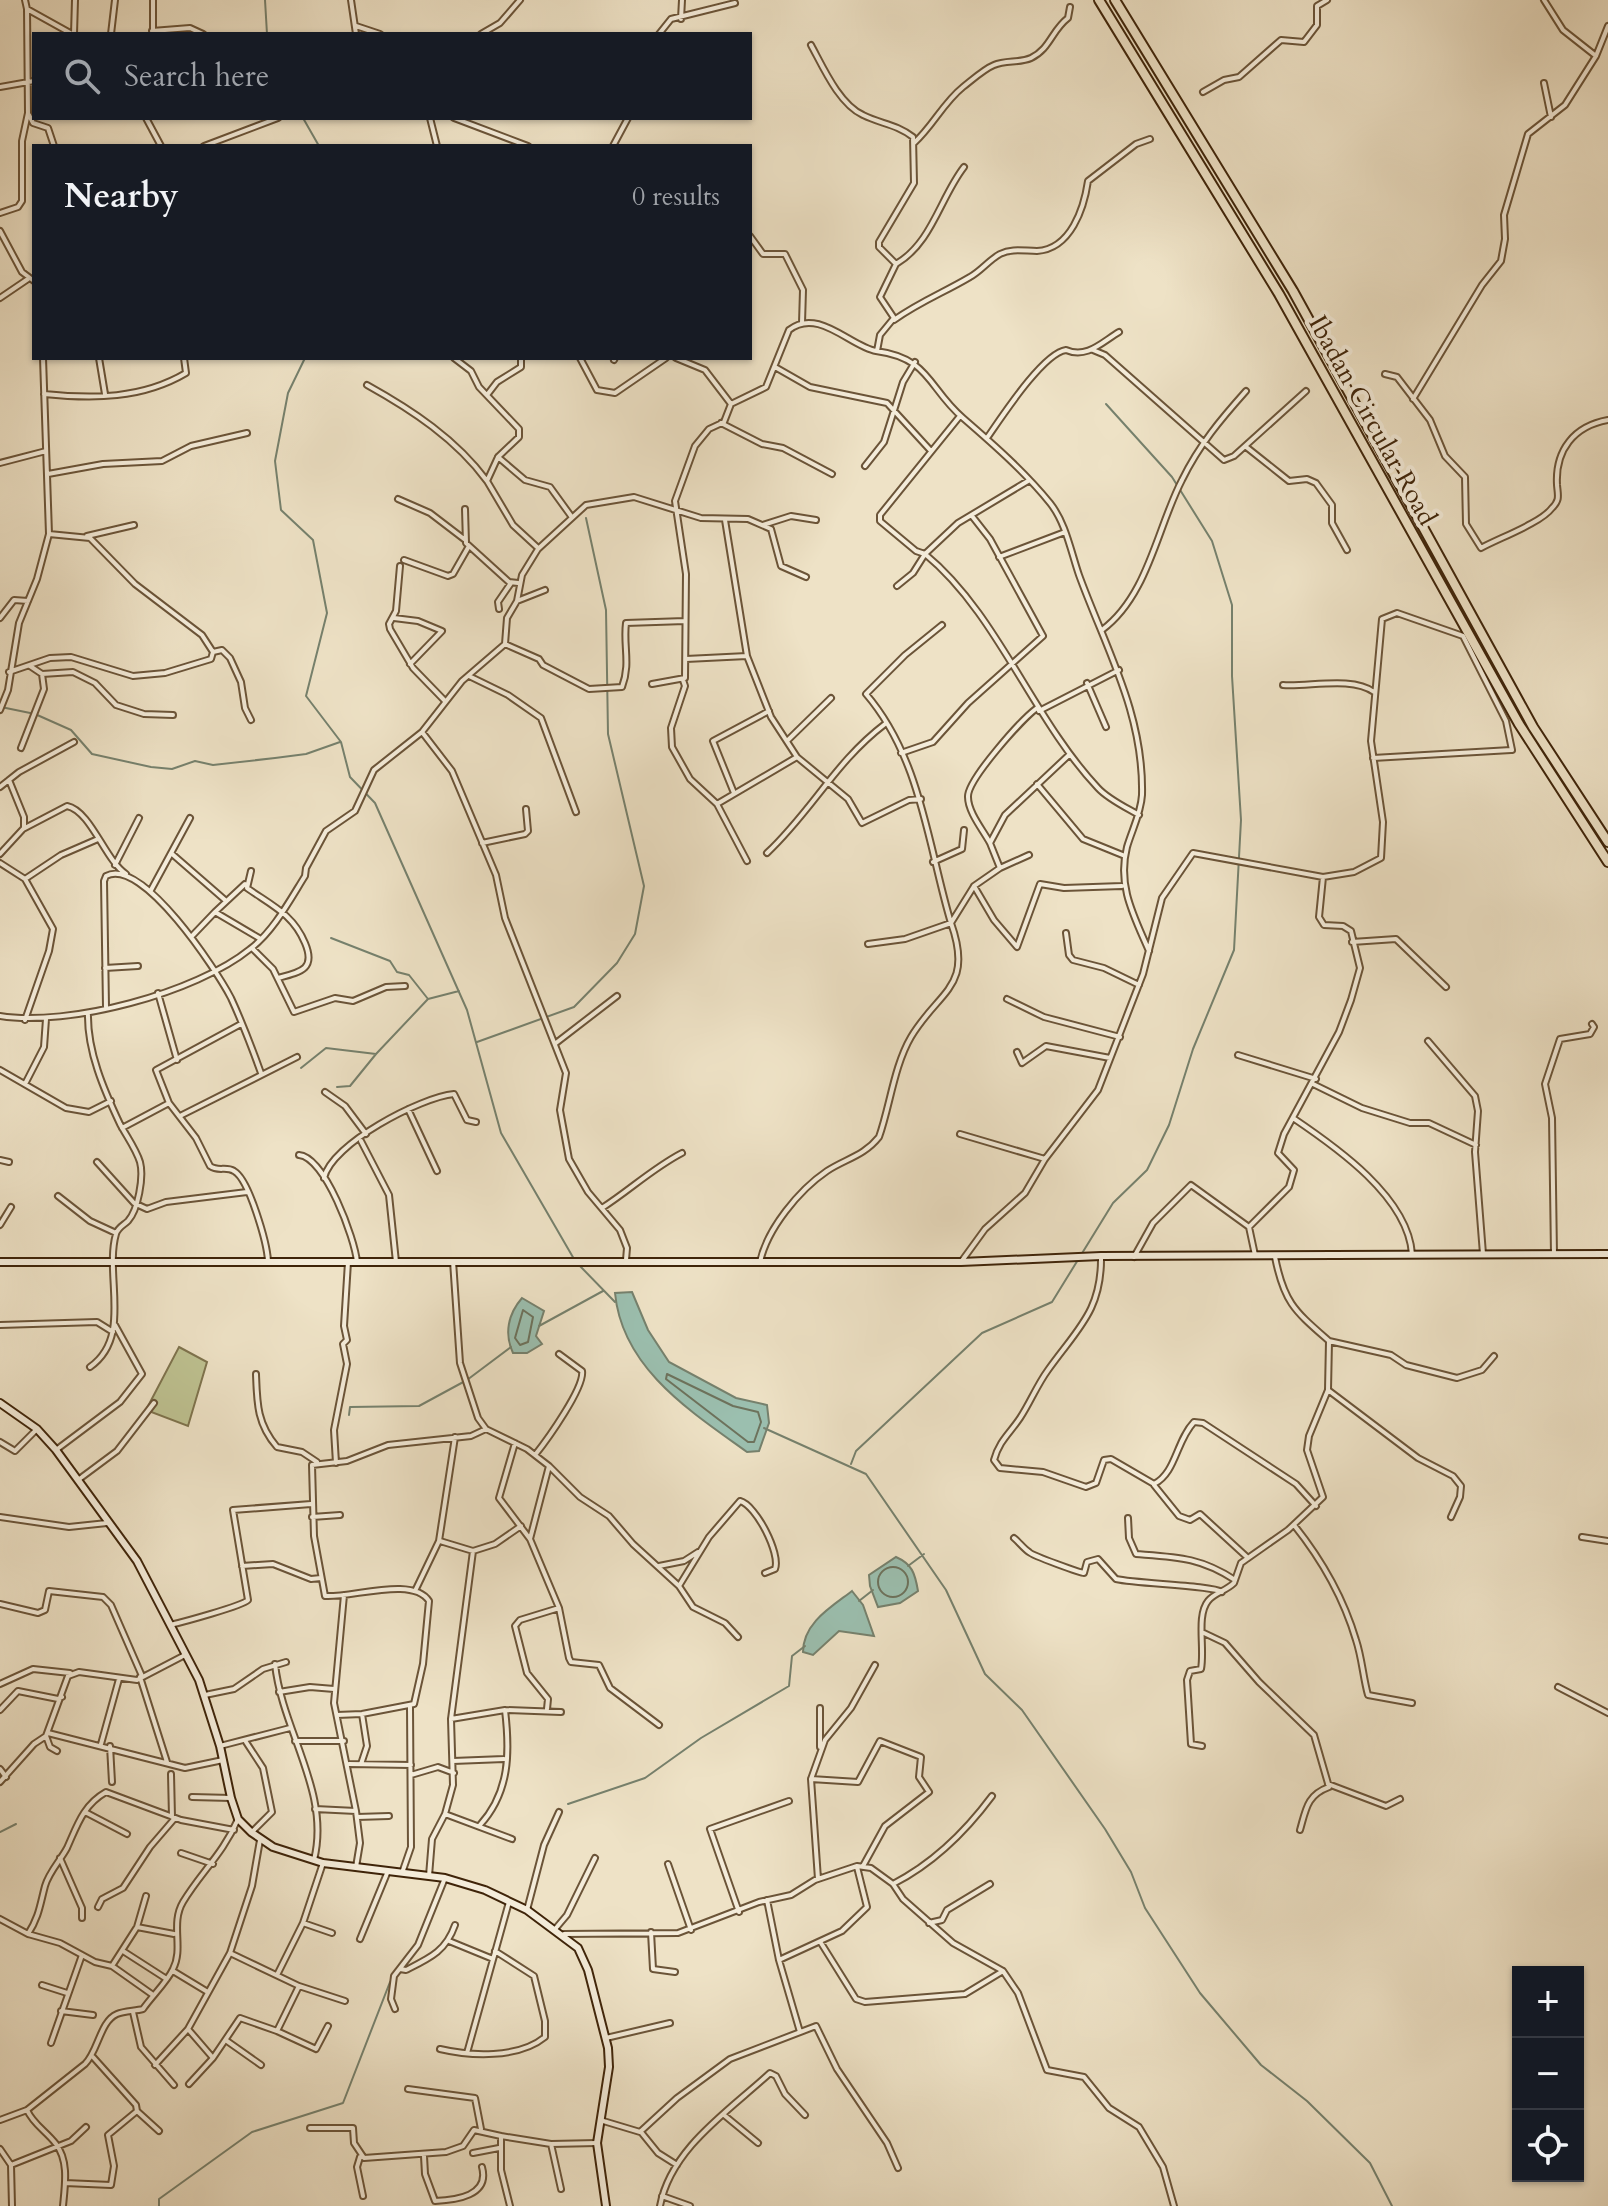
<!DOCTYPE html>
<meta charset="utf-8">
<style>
:root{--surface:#171b24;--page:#242831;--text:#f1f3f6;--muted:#9ea1a6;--line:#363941}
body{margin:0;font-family:Cardo,serif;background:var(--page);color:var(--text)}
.controls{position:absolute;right:24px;bottom:24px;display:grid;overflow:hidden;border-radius:0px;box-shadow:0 2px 6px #0004}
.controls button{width:72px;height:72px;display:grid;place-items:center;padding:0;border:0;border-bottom:2px solid var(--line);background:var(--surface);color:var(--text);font:40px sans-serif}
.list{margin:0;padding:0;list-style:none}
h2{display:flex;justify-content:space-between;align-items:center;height:104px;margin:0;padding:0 32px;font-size:34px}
h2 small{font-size:26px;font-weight:400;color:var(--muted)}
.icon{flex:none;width:44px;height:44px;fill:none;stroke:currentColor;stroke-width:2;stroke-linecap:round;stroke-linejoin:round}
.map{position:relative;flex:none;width:1608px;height:2206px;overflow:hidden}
.search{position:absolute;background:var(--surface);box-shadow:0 2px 6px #0004;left:32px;top:32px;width:720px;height:88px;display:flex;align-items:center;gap:20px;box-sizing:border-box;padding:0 28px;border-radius:0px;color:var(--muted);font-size:30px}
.panel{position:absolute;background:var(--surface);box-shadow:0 2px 6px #0004;left:32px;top:144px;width:720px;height:216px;border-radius:0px}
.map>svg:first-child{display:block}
.green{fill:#bec291;stroke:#7e734d;stroke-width:2}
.water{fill:#9bbfaf;stroke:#76816d;stroke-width:2}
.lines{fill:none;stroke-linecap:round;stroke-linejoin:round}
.shore{stroke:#6d725c;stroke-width:2}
.stream{stroke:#76816d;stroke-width:2}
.street-casing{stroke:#6b5438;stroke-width:8}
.secondary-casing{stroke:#3f2409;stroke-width:10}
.highway-casing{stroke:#3f2409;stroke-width:12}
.street{stroke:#f4ecda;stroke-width:4}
.secondary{stroke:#f4ecda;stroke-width:6}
.highway{stroke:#eee2c6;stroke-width:8}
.labels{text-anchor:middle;stroke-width:8;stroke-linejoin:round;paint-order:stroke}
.street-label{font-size:26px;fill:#3f2409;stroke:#f4ecda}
</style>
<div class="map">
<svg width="1608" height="2206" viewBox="0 0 1608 2206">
<rect width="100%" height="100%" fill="#eee2c6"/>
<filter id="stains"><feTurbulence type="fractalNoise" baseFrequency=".0025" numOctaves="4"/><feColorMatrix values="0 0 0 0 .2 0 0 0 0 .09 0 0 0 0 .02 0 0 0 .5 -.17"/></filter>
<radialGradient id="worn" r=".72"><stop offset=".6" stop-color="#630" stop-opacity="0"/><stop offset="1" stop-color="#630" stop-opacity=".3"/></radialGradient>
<path class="green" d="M179,1347L207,1362L188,1426L146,1410Z"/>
<path class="water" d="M632,1292L648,1330L669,1362L736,1398L767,1405L769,1423L759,1451L747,1452C690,1411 622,1368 615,1293Z
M522,1298L544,1311L536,1336L542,1344L527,1353H513C504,1334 508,1314 522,1298Z
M896,1557C912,1564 915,1573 918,1591L900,1603L878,1607L870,1586L869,1575Z
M852,1591L863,1605L874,1636L839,1631L813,1655L803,1652C803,1623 831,1607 852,1591Z"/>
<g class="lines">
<path class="shore" d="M523,1310L533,1317L528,1342L520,1345L515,1338Z
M667,1374L733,1406L758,1412L761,1422L754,1442H748L666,1379Z
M878 1582a15 15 0 1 1 30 0a15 15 0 1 1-30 0Z"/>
<path class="stream" d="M265,0L267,34
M303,118L319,146
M305,358L288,393L275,461L281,510L313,540L327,613L306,696L341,742L350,777L375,803L467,1010L501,1133L574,1259
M1,707L35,714L71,730L92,754L151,767L172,769L195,761L213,765L275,758L306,754L340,742
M331,938L390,961L397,972L409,975L428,999
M477,1042L574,1007L617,963L635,934L644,886L608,734L606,610L586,518
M301,1068L326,1048L376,1054L428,999L459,991
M337,1087L350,1086L376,1054
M578,1264L615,1302
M539,1326L603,1291
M349,1415L350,1407L419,1406L467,1380L511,1347
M764,1428L866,1474L946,1590L985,1674L1022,1710L1105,1829L1131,1872L1145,1908L1200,1993L1261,2065L1307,2101L1370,2163L1392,2206
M851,1464L856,1451L982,1333L1052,1302L1113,1203L1147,1170L1169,1125L1193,1049L1234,950L1241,820L1232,676V605L1212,541L1172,477L1106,404
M908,1566L924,1554
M859,1601L873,1590
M568,1804L645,1778L701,1738L789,1686L792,1656L805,1646
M0,1832L16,1824
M159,2206V2199L252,2132L343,2103L390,1982"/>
<g class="street-casing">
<path id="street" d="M25,0L27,9L72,34
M351,0L356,34
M1544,0L1563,30L1596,56
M681,19L682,0
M356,26L380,34
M152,31L190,28L203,34
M74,34L75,0
M111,34L115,0
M153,34V0
M481,34L500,23L520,0
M659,34L671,19L735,3
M811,45C823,67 839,104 863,115C881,124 896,124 913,137L914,183L879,242V247L896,264L880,297L894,318L880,335L877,351
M1544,83L1551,117
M0,87L34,81
M1203,92L1224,80L1239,77L1281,40L1304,42L1317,25V6L1327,0
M29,115L33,123L48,128L54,146
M146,118L161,146
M430,118L437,146
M454,118L528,146
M914,143C933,126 943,103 963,87C972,80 984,69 994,65C1005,60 1020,63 1031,58C1050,49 1052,30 1068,18L1070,7
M204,146L278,118
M613,146L628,118
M0,213L18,207L22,201V141L28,113L27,9
M0,231L22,272L34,281
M750,236L763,254H785L803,290L802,323
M896,264C932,243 940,198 964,167
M0,298L28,279
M894,320C921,301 943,293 970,277C981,271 989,260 1000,254C1012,248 1024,251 1037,251C1071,249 1084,208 1088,181L1136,144L1150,139
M1093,350L1105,355L1224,460L1234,456L1306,391
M99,358L105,394
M454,358L471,371L479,387L519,429V437L498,457
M580,358L597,390L615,393L666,358
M614,360L615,358
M775,367L810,387L887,403L931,451
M1385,374L1397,377L1430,420L1445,456L1465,477L1466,524L1481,548C1499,538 1541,523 1552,508C1560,500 1558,496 1557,485C1555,450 1574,426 1608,420
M367,385C412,410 456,439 487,481L498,457L525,480L550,487L571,516
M44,394C93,399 142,399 186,373L184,358
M487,395L497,382L521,367V358
M1413,399L1482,285L1501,261L1505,239L1504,215L1528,134L1565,105L1596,56L1608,26
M731,404L766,387L789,330C818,307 851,347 876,351C930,358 928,388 963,418C993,444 1025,472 1050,503C1066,523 1071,552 1079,575C1106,649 1144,714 1142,795C1141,813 1132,830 1127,847C1117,886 1134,916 1149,951
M721,423L762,444L783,448L832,474
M987,438C1001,418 1043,353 1066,350C1087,359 1102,342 1119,332
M1245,446L1289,481L1307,479L1316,483L1332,505V523L1347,550
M0,463L46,451
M865,466L884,442L903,382L915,362
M48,474L103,464L162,461L191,446L247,433
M487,481L513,525L538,548
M1028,481L958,523L925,554C998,614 1032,718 1098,788C1108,799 1125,807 1139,815
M398,499L430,513L464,539
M465,509L466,543L509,582L518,583
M725,520L747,656L771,717L797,757L848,799L862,823L909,800L921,799
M763,525L791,516L816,520
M87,536L134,525
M999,557L1065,532
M404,560L448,576L453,574L469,546
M400,566L396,611L389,624L390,629L413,668L445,701
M897,586L913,573L925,554L916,551L880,521V515L960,416
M517,601L545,590
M499,609L498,602L511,583
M0,618L14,600L28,601
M394,618L418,621L442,631L410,664
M942,625L905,655L866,694C921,758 928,846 951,923
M1102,630C1148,596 1157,528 1182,480C1199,445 1221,419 1246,391
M505,644L539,659L543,665L589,689L622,687C631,663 623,646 626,623L685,621
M213,652L222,650L230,658L241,682L245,708L251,720
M686,659L747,656
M9,672L50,658L71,657L133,676L165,673L211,659L213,652L202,635L135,584L90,538L49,534
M42,674L73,672L95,683L116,705L144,714L173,715
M469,676L508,695L541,718L576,812
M683,680L685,686L671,728L672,747L690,779L717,804L747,861
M1087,683L1106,727
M652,684L685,678L686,574L675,501L695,446L709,429L724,422L731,404L705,370L676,358
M1283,685C1309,687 1352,676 1374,692
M0,710L8,690L19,623L37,579L49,534L43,358
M1039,711L1119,670
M422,732L452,771L496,875L505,918L566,1073L560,1110L569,1159L588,1192L620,1230L627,1248L626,1260
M788,740L831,698
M21,748L44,689L42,674L30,666
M901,753L933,742L968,703L1043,636L990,539L972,516
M1373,758L1511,750
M9,780L24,817V827
M1037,784L1083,839L1125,856
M0,787L19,772L74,742
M734,793L713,741L769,711
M717,804L797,757
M482,843L525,834L528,831L526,809
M990,843C983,830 968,812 968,797C967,780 1022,719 1037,708
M171,853L225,900
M767,853C812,811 835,762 885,724
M0,854L23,829L67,806C91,811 105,860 126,874
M933,862L962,849L964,830
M0,863L25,879L61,855L98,839
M115,865L139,818
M1000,868L1029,855
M251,871L247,888C271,905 293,914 305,943C316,969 301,972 278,978
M25,879L53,929L49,951L25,1020
M974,886L994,920L1017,947L1040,884L1064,888L1122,886
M151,890L190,818
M215,912L245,884
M951,923L974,886L1000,868L990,843L1005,815L1070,754
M1066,933L1069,955L1073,960L1104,968L1139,985
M193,935L215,912L259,938
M1352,942L1396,939L1446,987
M252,948L273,969L294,1012L335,998L353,1001L386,987L405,986
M105,968L138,966
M158,993L177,1060
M1007,999L1044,1017L1120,1037
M106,1007L104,881L106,876C142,856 217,971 231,998C242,1022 252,1048 261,1073
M88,1013C87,1051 104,1090 120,1124C127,1137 136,1149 140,1162C144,1177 138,1210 128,1221C124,1225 118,1227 116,1234C104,1276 133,1337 90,1367
M0,1016C68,1027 196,993 250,949C273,932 290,900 305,876L306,868L326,831L355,811L374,770L422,732L462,681L505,644L507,618L517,601L522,575L538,549L586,505L634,497L701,518L748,519L771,529L781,566L806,577
M1428,1041L1475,1096L1478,1111L1475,1152L1483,1254
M556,1043L617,996
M1017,1052L1022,1063L1046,1046L1110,1058
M1238,1055L1316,1079
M0,1070L66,1108L89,1112L111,1101
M25,1084L44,1047L46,1019
M1313,1084L1362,1108L1410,1123H1429L1476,1145
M325,1092L345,1106L366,1134
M169,1103L156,1070L241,1024
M408,1109L437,1171
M180,1116L297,1057
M1293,1118C1336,1147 1408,1197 1412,1254
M122,1128L169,1103L196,1138L210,1166C218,1172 226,1166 234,1171C249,1179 267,1243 268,1261
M960,1134L1045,1159
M361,1141L389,1195L396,1262
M299,1155C325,1157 355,1239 357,1262
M0,1160L9,1162
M97,1162L134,1203L147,1209L166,1202L247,1192
M324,1178C331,1144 421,1097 454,1094L467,1120L476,1122
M58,1196L90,1221L116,1233
M602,1208C630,1190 653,1168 682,1153
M0,1225L11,1207
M1255,1255L1249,1227L1289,1187L1294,1170L1278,1153L1284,1134L1339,1032L1351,1000L1360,968L1351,931L1343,926L1324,925L1319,917L1323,877L1354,872L1381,858L1383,822L1371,741L1382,619L1397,613L1463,636L1506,721L1512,750
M1554,1255L1552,1118L1545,1084L1560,1039L1590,1034L1594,1027L1592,1024
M1101,1256C1102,1311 1077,1329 1048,1370C1037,1385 1030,1403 1020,1418C1010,1433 999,1441 994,1460L1000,1468L1043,1472L1086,1487L1096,1483L1104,1460L1111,1459L1154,1484C1176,1473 1176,1441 1194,1422L1203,1423L1296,1484L1316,1506
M1134,1257L1153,1223L1191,1185L1249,1227
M453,1261L460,1363L478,1418L486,1429L527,1449L549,1466L530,1539L559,1608L569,1658L571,1662L599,1665L610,1688L659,1725
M760,1262C767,1229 799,1190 827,1171C845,1159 864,1156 879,1137C890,1106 894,1066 911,1037C939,990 974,988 951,923L905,939L868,944
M961,1262L985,1229L1025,1193L1045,1159L1098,1090L1143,974L1162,898L1193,853L1323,877
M0,1325L97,1322L113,1332
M1329,1341L1391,1355L1406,1365L1457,1378L1482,1370L1494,1356
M256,1374C257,1403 257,1424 277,1447L302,1452L317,1462
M1328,1390L1418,1458L1453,1476L1461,1486L1460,1497L1451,1517
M0,1442L15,1451L37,1429
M515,1443L499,1498L530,1539
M56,1450L120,1402L142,1374L115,1325
M535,1455C547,1440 585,1387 582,1371L559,1354
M336,1463L334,1430L347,1364L343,1344L347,1340L344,1326L348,1262
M549,1466L580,1497L609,1516L633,1544L679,1586L693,1607L725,1623L738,1637
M78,1480L117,1451L154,1403
M1154,1485L1179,1516L1190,1520L1200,1514L1248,1558
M0,1517L69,1527L107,1523
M312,1517L340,1515
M1128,1518L1129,1538L1136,1554C1176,1557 1200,1557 1235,1580
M1294,1525C1322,1560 1343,1596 1356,1640C1362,1658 1363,1677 1368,1695L1412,1703
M1582,1537L1608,1541
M1014,1538C1019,1542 1024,1549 1029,1552C1033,1556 1081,1573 1084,1573L1087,1562L1098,1559L1116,1579C1138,1584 1211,1585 1222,1592
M440,1541L473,1551L495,1544L521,1526
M242,1566L273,1564L311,1579L321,1578
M659,1566L684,1561L698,1552
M679,1586L709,1537L740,1501C756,1505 781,1554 775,1569L765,1573
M415,1591L439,1541L455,1437
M344,1595L334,1703L356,1811L360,1843L356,1867
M0,1604L38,1613L45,1610L49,1591L103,1597L111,1605L142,1676
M170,1625C183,1622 242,1606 248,1600L233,1510L311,1504
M1204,1633L1225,1643L1259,1682L1314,1735L1329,1787C1307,1795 1306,1809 1300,1830
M275,1664C282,1731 331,1792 314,1860
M140,1677L167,1762
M0,1684L33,1669L70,1673
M1558,1687L1608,1713
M279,1692L310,1687L334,1689
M205,1695L234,1689L263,1669L286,1662
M547,1709L548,1699L527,1673L515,1626L520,1620L559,1608
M0,1710L18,1691L58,1699L62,1697
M337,1715L362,1714L414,1704L423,1664L429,1601C413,1576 352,1598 325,1596L314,1536L312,1465L347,1461L388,1445L471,1436L486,1429
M451,1719L505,1710L561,1712
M48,1733L185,1768L223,1760
M295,1741H344
M246,1742L263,1768L272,1812L252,1832
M101,1744L119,1679
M110,1746L112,1782
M220,1746L290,1728
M1202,1746L1191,1744L1187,1680L1190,1671L1201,1669C1205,1648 1196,1616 1208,1601C1214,1593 1226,1591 1234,1583L1241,1563L1288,1530L1323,1497L1307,1450L1309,1436L1328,1390L1329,1341C1295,1311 1284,1303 1275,1257
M820,1747V1708
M57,1751L50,1747L46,1736L68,1676L79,1672L137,1680L185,1655
M453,1761L504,1759
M349,1764L411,1765
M361,1764L367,1746L362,1714
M0,1769L6,1777
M171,1774L172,1817
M411,1775L438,1767L454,1773
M811,1779L858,1782L880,1741L921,1757L919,1777L929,1792L885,1826L863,1866
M0,1782L34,1744L46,1736
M1328,1784L1386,1806L1400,1799
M192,1797L231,1798
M315,1809L356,1811
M85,1812L127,1834
M445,1814L512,1839
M357,1817L389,1816
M480,1825C510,1792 510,1752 505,1710
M181,1853L213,1864
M60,1858L82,1908V1918
M668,1864L691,1930
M402,1873L411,1847L410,1707
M429,1876L432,1839L445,1814L453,1785L451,1719L473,1551
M818,1879L811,1779L825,1740L851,1708L875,1665
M893,1884C932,1864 966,1831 992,1796
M767,1900L779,1960L800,2032
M98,1907L102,1899L123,1888L150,1847L175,1818
M527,1910L544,1845L559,1812
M739,1912L710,1829L789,1801
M0,1919L28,1934L60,1943L95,1962L112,1966L153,1995
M303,1923L332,1933
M929,1923L942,1920L947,1910L990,1884
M137,1927L146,1896
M556,1928L567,1915L595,1858
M651,1932L653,1969L675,1972
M28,1934C39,1917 40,1905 45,1886C49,1872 60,1861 67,1848C77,1826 83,1805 106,1792L181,1820L234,1830
M564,1934L678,1933L759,1902L791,1895L815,1880L857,1866L871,1868L893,1884L903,1899L953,1943L1003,1971L1018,1993L1047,2070L1084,2077L1109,2108L1139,2127L1163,2167L1174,2206
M360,1939L388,1871
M449,1941L493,1959
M821,1943L856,1999L865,2002L965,1994L1003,1971
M123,1951L165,1978
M230,1953L299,1986L277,2031L316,2049L328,2026
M779,1960L842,1931L867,1907L857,1867
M112,1966L137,1927L174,1934
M400,1969L406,1970C430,1958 446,1951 455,1925
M173,1971L206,1991
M277,1975L303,1923L323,1863
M42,1985L67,1993
M299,1986L345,2001
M395,2009L391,1999L394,1976L418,1945L445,1878
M61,2011L93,2015
M133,2012L141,2047L174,2085
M606,2038L670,2023
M227,2041L261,2065
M51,2043L82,1955
M440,2049C470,2056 518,2059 545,2037V2021L534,1976L495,1951
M467,2053L509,1902
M213,2058L240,2018L277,2031
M155,2065L188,2029
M189,2084L213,2058L188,2029L230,1953L252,1886L260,1840
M408,2089L475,2098L481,2129
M27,2110C33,2124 46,2131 56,2144C69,2161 65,2185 63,2206
M137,2111L159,2131
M724,2115L758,2143
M0,2120L27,2110L85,2064C98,2052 100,2021 117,2014C124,2011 135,2011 143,2009C152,1996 167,1982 173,1969C184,1948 170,1924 183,1902C201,1872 223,1854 238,1819
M600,2120L640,2132L677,2098L730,2059L816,2026L837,2069L887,2143L898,2168
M310,2128H353L354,2143L364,2158L446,2152L463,2146L474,2130L501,2136
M641,2132L658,2153L677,2165
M551,2144L561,2189
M0,2149L11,2165L12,2206
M473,2153L499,2148
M424,2156L425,2174L435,2201C456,2200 490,2196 482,2167
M360,2157L357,2167L363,2196
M11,2165L71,2141L86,2127
M65,2183L111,2185L114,2166L108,2135L137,2111L136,2105L93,2057
M662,2196L690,2206
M510,2206L501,2170V2136L551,2144L597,2143
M660,2206C671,2148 729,2111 770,2073L776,2076L785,2094L805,2115"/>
</g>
<g class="secondary-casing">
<path id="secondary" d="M0,1262H961L1101,1256L1608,1254
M0,1403L37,1429L56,1450L137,1561L199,1680L220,1746L231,1798L238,1819L251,1832L273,1847L323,1863L445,1878L485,1890L527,1910L578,1948L588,1970L608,2048L609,2067L597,2143L606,2206"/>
</g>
<g class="highway-casing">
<path id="highway" d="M1099,0L1279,294L1519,724L1608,862
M1115,0L1293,291L1533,727L1608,842"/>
</g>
<use href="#street" class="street"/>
<use href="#secondary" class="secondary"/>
<use href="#highway" class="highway"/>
</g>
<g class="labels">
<g class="street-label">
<text transform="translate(1373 420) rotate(61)" y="9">Ibadan Circular Road</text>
</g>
</g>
<rect width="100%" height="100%" filter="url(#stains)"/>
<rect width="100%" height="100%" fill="url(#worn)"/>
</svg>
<div class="controls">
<button>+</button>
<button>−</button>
<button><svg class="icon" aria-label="locate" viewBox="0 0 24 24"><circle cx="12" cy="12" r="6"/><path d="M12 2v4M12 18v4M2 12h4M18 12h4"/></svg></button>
</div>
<div class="search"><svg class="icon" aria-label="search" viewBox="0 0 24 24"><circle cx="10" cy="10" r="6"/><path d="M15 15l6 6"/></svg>Search here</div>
<section class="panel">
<h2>Nearby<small>0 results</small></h2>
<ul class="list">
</ul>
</section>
</div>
